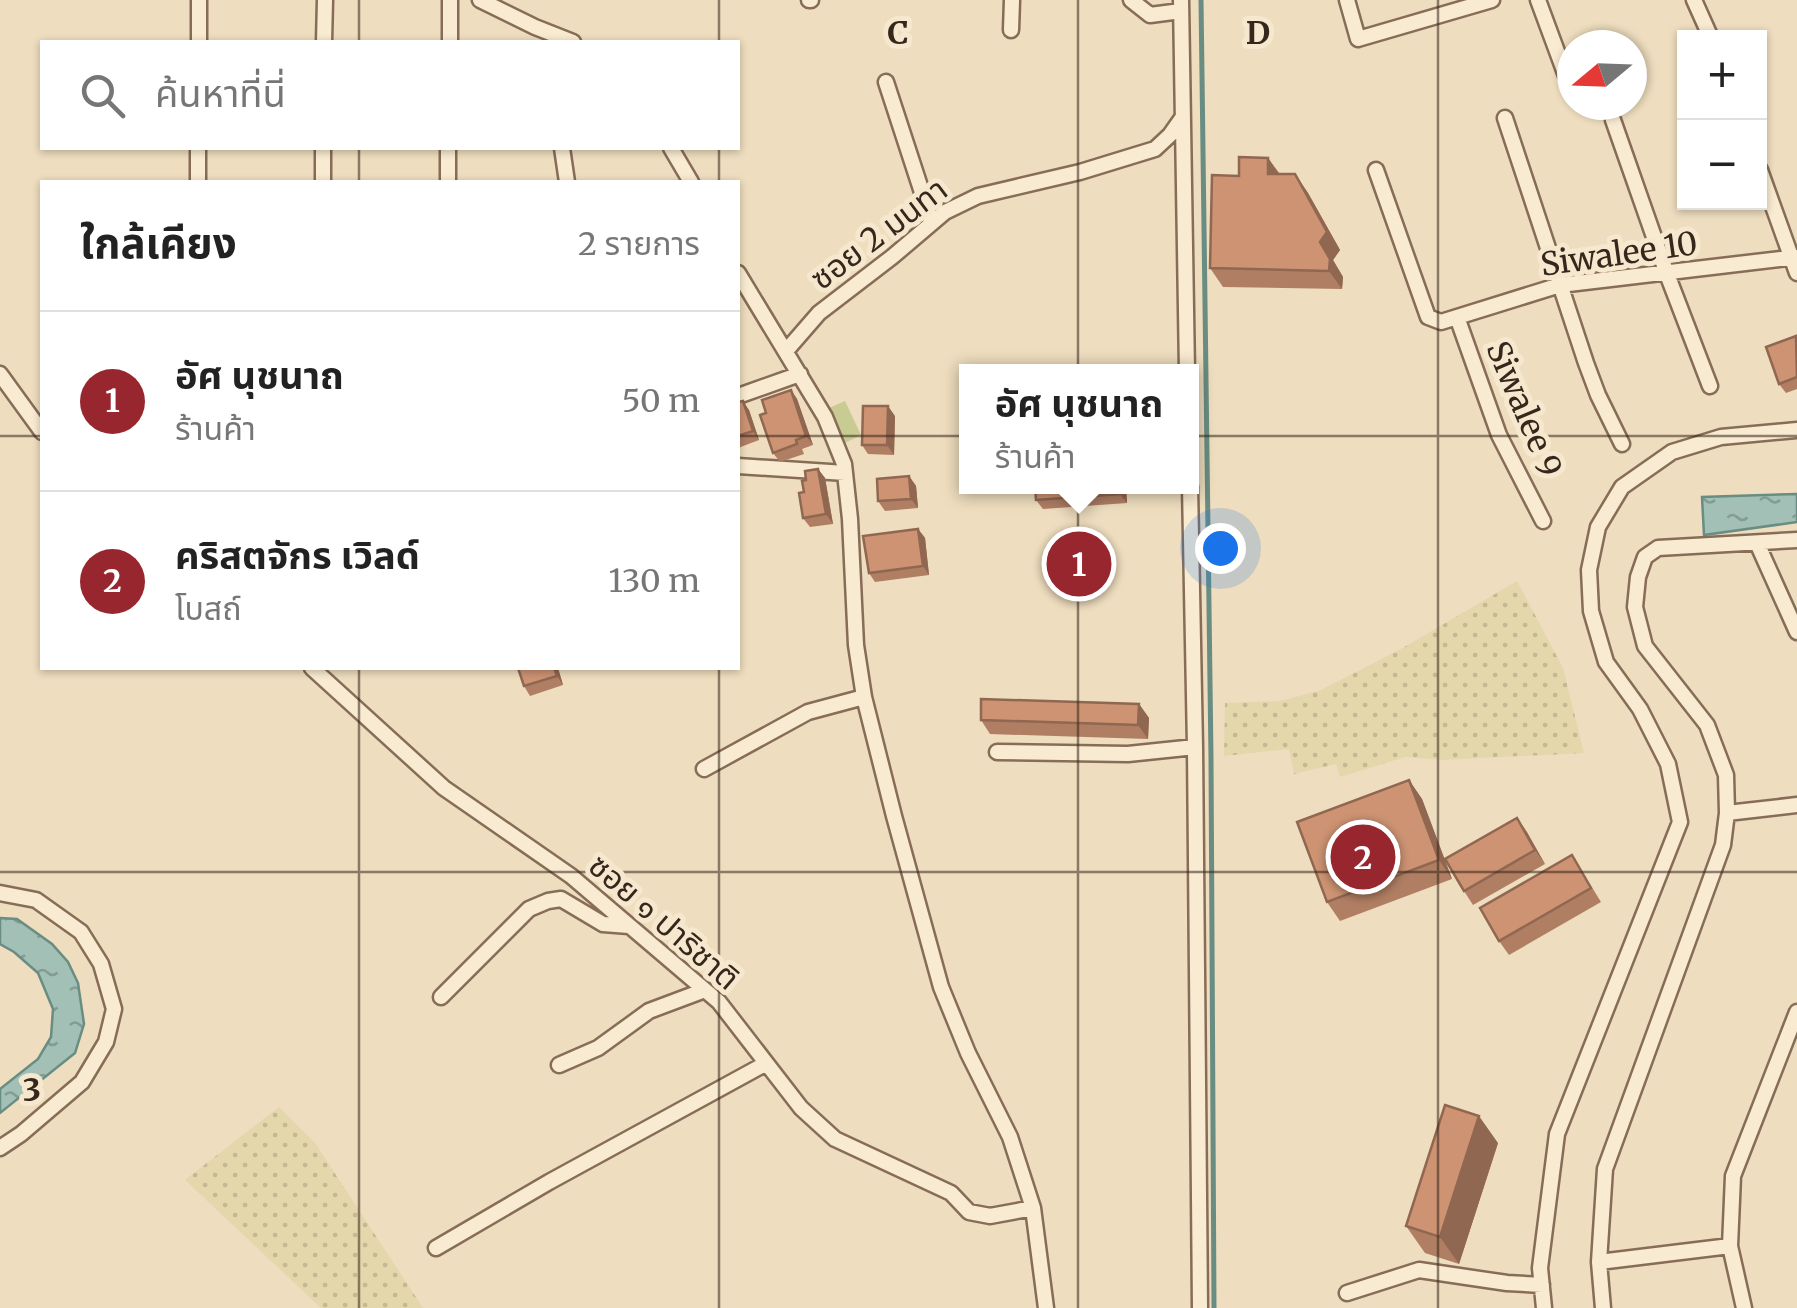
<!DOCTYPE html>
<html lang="th">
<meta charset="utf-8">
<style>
:root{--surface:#fff;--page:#f6f6f6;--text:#222;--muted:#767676;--line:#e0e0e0;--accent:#97262e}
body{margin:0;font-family:Merriweather,"Noto Sans Thai",serif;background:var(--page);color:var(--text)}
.controls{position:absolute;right:30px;top:30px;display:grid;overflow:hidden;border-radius:0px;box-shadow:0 2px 8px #0004}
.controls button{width:90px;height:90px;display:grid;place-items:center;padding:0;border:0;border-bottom:2px solid var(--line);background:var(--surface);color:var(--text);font:50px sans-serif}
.compass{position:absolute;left:1557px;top:30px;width:90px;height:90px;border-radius:50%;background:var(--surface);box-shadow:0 2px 8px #0004;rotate:251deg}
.you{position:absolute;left:1220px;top:548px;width:35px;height:35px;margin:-25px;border:8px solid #fff;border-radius:50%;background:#1a73e8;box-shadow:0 0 0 15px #1a73e833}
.badge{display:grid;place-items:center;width:65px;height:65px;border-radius:50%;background:var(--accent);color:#fff;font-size:32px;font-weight:700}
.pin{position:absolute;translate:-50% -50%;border:5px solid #fff;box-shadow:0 2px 10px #0006}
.popup{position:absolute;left:959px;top:364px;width:240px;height:130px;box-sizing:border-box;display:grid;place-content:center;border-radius:0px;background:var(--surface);filter:drop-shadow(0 2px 8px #0005);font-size:32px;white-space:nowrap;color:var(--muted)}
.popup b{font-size:38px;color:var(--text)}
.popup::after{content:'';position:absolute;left:50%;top:100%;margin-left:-20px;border:20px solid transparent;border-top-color:var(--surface)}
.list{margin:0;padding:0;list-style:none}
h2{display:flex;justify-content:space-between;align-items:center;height:130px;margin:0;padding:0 40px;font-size:42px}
h2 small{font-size:32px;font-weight:400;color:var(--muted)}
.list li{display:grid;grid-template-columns:65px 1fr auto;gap:30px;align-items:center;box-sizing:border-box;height:180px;padding:0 40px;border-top:2px solid var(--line)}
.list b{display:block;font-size:38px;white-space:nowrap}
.list p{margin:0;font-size:32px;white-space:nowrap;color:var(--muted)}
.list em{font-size:32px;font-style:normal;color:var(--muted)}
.icon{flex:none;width:55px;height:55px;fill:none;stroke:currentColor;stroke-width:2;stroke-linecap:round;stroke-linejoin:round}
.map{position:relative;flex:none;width:1797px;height:1308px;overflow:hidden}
.search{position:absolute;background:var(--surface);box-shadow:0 2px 8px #0004;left:40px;top:40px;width:700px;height:110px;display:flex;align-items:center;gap:25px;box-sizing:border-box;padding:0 35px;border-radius:0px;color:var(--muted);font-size:38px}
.panel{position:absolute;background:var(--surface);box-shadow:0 2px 8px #0004;left:40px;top:180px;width:700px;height:490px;border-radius:0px}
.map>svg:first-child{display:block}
.farmland{fill:url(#farmland-dots)}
.pitch{fill:#c9cc92}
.water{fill:url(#water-ripples);stroke:#698d82;stroke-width:2.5}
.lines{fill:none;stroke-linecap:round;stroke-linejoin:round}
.stream{stroke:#698d82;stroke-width:5}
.minor-casing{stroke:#876d57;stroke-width:19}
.minor{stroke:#f9ebd1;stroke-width:14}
.wall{fill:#b07e63}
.shaded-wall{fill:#906750}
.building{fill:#cd9373;stroke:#906750;stroke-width:2.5}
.grid{fill:none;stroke:#36271c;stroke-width:2.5;stroke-opacity:0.55}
.labels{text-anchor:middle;stroke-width:10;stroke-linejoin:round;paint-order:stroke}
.street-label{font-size:32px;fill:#36271c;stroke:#f6e8ce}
.grid-label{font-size:32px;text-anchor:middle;font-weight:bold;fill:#36271c;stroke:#f6e8ce;stroke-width:10;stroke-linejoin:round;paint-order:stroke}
</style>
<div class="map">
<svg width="1797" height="1308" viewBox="0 0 1797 1308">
<defs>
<pattern id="farmland-dots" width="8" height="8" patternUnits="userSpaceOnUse" patternTransform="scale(2.5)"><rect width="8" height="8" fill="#e4d7ac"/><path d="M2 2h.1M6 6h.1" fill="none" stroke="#c4b993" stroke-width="1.8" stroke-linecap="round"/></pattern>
<pattern id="water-ripples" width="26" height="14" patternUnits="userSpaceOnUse" patternTransform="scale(2.5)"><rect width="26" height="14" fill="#a2c0b5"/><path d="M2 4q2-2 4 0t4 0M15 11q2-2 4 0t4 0" fill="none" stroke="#859c92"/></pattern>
</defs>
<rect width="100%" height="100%" fill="#eeddbe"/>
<path class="farmland" d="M1517,581L1563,668L1584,753L1442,760L1405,757L1340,777L1336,764L1294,774L1289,749L1224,756L1225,703L1281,701L1321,690L1401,649Z
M279,1107L315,1143L423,1308H321L185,1180Z"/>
<path class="pitch" d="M845,401L861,435L845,443L829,408Z"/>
<path class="water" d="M1797,494V522L1704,535L1702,497Z
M0,918L17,919L52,944L68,962L78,983L84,1024L75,1053L0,1113V1089L38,1059L51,1037L53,1009L38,973L14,952L0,944Z"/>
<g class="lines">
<path class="stream" d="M1201,0L1211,758L1214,1308"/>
<g class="minor-casing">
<path id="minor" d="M480,0L535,27L573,42
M809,0H811
M1131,0L1150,15L1181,11
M1181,0L1187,372
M1347,0L1358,39L1492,0
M1538,0L1572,92
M1694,0L1711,38
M1011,30L1012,0
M199,42V0
M324,42L325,0
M450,42V0
M886,82L932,223
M1505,118L1586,363L1598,395L1622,444
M1613,120L1667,274L1710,386
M562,148L567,182
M671,148L691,182
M1376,170L1428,317L1441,322L1560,285L1797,257
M1760,170L1797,273
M198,182V148
M323,182V148
M448,182V148
M738,273L825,417L844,464L850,519L856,645L864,697L894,816L941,987L968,1053L1010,1137L1033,1208L1046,1308
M1457,317L1499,435L1543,521
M786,351L819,313L892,257L945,212L978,196L1080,172L1155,149L1170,135L1182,118
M0,374L42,432
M738,396L800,374
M738,466L845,473
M1190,486L1195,747L1200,1308
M1757,543L1797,632
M312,668L444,788L571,876L719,1002L801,1108L835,1139L951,1193L969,1212L990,1216L1033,1208
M997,752L1128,754L1195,747
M704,769L808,712L864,697
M1727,813L1797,805
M0,893L36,900L81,932L101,964L114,1009L106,1042L82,1082L21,1134L0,1148
M441,997L529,909L548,901L561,899L603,924L629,926
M559,1065L598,1048L649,1011L705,990
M436,1248L549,1182L765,1064
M1599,1262L1730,1246
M1347,1293L1419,1270L1507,1283L1542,1285
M1544,1308L1540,1268L1557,1134L1680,822L1668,764L1640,709L1606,662L1591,611L1589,570L1598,527L1622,487L1672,452L1721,437L1797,430
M1603,1308L1599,1262L1605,1169L1723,845L1727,813L1726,775L1707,725L1645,646L1635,607L1638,577L1645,557L1658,548L1797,540
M1744,1308L1730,1246L1733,1176L1797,1012"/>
</g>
<use href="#minor" class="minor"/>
</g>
<path class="wall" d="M1268,158L1280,174H1295L1308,193L1340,250L1333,260L1343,277L1342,289L1223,287L1210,268L1239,176Z
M1797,338V389L1786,393L1779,384Z
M791,390L797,399L813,445L802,449L804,454L780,462L773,453L766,413Z
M738,402L749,410L759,440L738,448Z
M895,416L894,455L868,454L862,445Z
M818,469L825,478L833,524L810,527L803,518L804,492L806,480Z
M909,476L916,486L918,508L885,511L878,501Z
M1126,486L1127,503L1043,509L1036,500Z
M918,529L925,538L929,575L875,582L869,573Z
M558,668L563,685L530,696L524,686Z
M1139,704L1149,718L1148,739L990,734L981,720Z
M1409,780L1422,799L1452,879L1340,921L1327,902Z
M1517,818L1545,864L1473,905L1464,891Z
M1572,855L1601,902L1509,955L1499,941Z
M1498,1143L1459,1264L1425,1253L1406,1226Z"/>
<path class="shaded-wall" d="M1268,158L1281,177L1268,174Z
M1295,174L1308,193L1340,250L1333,260L1343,277L1342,289L1329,271L1320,242Z
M791,390L797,399L813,445L806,436Z
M743,401L749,410L759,440L753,431Z
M888,406L895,416L894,455L887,445Z
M818,469L825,478L833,524L826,514Z
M909,476L916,486L918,508L911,499Z
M1120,486H1126L1127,503L1120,494Z
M918,529L925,538L929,575L923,566Z
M554,668H558L563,685L557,676Z
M1139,704L1149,718L1148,739L1138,725Z
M1409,780L1422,799L1452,879L1439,860Z
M1517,818L1527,832L1545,864L1535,850Z
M1479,1116L1498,1143L1459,1264L1440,1237Z"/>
<path class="building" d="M1239,157L1268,158V174H1295L1327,232L1320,242L1330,259L1329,271L1210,268L1212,175L1239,176Z
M1796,336L1797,377L1779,384L1766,347Z
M791,390L806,436L796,440L797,444L773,453L760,415L766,413L762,400Z
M743,401L753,431L738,436V402Z
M863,406H888L887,445H862Z
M818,469L826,514L803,518L799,493L804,492L802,481L806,480L805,471Z
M909,476L911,499L878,501L877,479Z
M1035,486H1120V494L1036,500Z
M918,529L923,566L869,573L863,536Z
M518,668H554L557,676L524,686Z
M981,699L1139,704L1138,725L981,720Z
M1409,780L1439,860L1327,902L1297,822Z
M1517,818L1535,850L1464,891L1445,859Z
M1572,855L1591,888L1499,941L1480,908Z
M1445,1105L1479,1116L1440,1237L1406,1226Z"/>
<path class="grid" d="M359,0V42M719,0V42M1078,0V1308M1438,0V1308M359,148V182M719,148V182M0,436H42M738,436H1797M359,668V1308M719,668V1308M0,872H1797"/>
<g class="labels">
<g class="street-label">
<text transform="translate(879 234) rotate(-37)" y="11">ซอย 2 มนทา</text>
<text transform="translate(1619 254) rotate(-8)" y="11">Siwalee 10</text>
<text transform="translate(1524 409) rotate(67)" y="11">Siwalee 9</text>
<text transform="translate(664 922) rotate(41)" y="11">ซอย ๑ ปาริชาติ</text>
</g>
</g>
<g class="grid-label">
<text x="898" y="44">C</text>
<text x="1258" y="44">D</text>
<text x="32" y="1101">3</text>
</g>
</svg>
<div class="controls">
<button>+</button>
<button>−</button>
</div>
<svg class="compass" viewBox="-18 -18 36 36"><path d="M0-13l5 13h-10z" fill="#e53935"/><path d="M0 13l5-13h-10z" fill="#767676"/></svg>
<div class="you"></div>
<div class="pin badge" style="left:1079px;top:564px">1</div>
<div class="popup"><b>อัศ นุชนาถ</b>ร้านค้า</div>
<div class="pin badge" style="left:1363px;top:857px">2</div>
<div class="search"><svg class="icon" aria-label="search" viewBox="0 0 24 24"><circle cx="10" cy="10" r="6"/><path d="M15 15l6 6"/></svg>ค้นหาที่นี่</div>
<section class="panel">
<h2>ใกล้เคียง<small>2 รายการ</small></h2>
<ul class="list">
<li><span class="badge">1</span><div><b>อัศ นุชนาถ</b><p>ร้านค้า</p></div><em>50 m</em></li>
<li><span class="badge">2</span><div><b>คริสตจักร เวิลด์</b><p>โบสถ์</p></div><em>130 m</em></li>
</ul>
</section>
</div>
